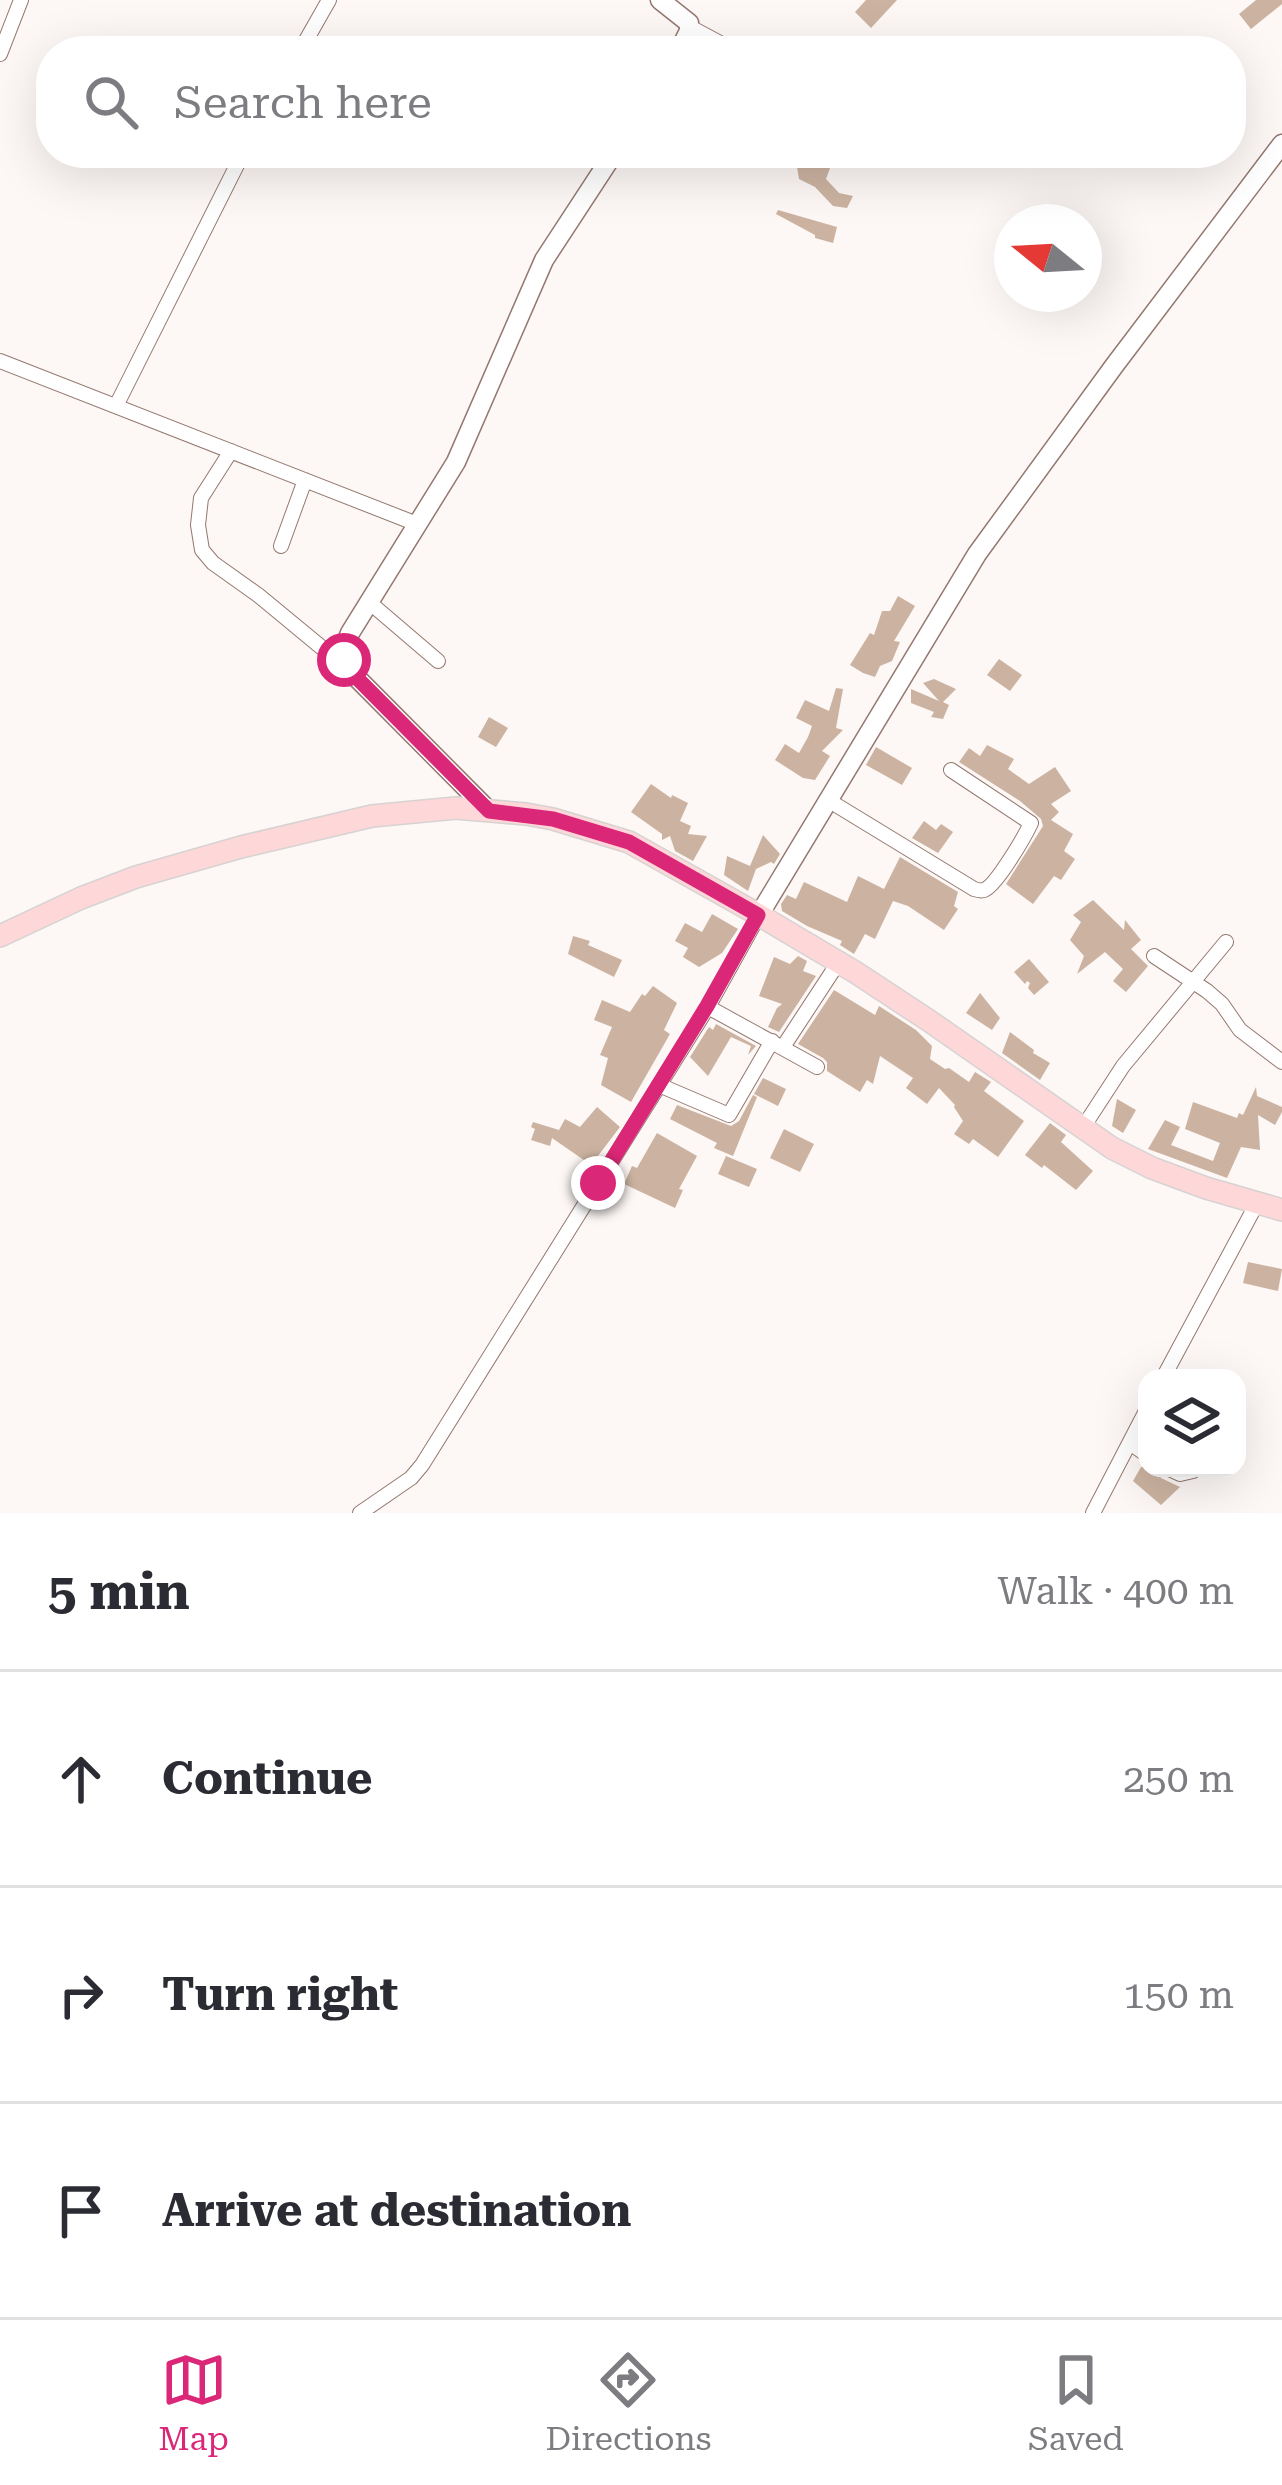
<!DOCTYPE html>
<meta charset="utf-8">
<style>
:root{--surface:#fff;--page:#f7f7f7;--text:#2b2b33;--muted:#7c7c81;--line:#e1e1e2;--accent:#db2777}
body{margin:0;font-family:"Roboto Serif",serif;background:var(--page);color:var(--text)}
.controls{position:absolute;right:36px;bottom:36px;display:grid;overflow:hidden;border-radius:24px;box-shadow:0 12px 48px #0002}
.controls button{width:108px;height:108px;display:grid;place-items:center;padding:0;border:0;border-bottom:3px solid var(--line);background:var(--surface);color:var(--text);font:60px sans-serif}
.compass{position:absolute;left:994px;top:204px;width:108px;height:108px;border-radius:50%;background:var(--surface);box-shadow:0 12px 48px #0002;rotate:288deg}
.stop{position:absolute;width:36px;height:36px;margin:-27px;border:9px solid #db2777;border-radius:50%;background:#fff}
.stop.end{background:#db2777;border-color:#fff;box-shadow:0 3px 12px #0008}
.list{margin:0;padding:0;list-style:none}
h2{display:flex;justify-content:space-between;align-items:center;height:156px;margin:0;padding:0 48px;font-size:51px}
h2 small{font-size:39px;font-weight:400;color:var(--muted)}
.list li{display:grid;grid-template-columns:78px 1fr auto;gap:36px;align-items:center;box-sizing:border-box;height:216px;padding:0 48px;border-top:3px solid var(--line)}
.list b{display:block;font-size:45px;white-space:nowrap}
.list em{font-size:39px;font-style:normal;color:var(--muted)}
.icon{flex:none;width:66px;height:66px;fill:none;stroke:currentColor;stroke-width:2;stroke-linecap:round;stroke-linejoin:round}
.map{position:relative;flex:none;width:1282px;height:1513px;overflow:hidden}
.search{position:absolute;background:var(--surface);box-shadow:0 12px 48px #0002;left:36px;right:36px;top:36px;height:132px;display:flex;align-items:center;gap:30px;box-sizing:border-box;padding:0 42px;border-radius:48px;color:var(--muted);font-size:45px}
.sheet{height:804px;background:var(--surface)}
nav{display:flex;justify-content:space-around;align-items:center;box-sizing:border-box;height:168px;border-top:3px solid var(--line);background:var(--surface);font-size:33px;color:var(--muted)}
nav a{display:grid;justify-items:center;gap:6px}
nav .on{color:var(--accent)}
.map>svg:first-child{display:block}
.building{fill:#ccb3a1}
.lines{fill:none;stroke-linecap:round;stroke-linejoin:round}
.street-casing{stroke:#94786f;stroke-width:16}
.secondary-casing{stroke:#94786f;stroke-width:21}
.primary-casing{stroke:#d6d3d2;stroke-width:24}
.street{stroke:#fff;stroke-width:14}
.secondary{stroke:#fff;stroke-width:18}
.primary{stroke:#fed7d9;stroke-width:21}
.route{stroke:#db2777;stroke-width:15}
</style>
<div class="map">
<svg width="1282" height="1513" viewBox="0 0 1282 1513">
<rect width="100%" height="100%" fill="#fdf7f5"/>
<path class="building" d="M866,0H897L871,28L855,12Z
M1256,0H1282V4L1251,29L1239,14Z
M796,153H828L833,160L826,179L839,193L853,196L847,208L833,206L815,187L799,179L797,167L790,160L791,154Z
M778,210L837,227L833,243L815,238V235L776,214Z
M898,596L915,606L894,641L900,642L892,661L880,666L875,677L863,673L850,665L870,633L874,635L882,611H890Z
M999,659L1022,675L1010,691L987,675Z
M934,679L956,689L943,702L949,705L943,719L931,717L934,712L911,703V689L939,701L923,683Z
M836,688L843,689L836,728L843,730L822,751L830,756L815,780L803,778L775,760L785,744L799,753L808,737L812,726L796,718L805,700L829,711Z
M489,717L508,728L496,747L478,737Z
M987,745L1014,759L1008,769L1029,784L1055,767L1071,791L1051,804L1059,812L1051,820L1073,834L1064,851L1075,859L1061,880L1054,876L1033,904L1006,884L1043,826L1041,819L1020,801L959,762L969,748L980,756Z
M876,747L912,768L902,785L866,765Z
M651,784L671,798L672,795L688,803L680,821L691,826L688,834L707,836L693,861L675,851L670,836L662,840V834L631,812Z
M924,821L936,830L941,824L953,832L938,853L912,838Z
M763,835L780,854L774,864L771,862L756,869L748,891L724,875L727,856L750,866Z
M900,857L958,892L954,906L958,909L944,930L908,906L893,901L875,939L865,934L854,954L840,945L842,941L807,926L782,911L781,904L787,895L796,899L804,882L847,902L858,876L884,889Z
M1093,900L1124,930L1125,920L1141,940L1131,949L1148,966L1126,992L1113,981L1123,969L1105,952L1077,974L1084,956L1070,940L1081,922L1073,915Z
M712,914L738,929L722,953L699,967L683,957L688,948L675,941L685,923L702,932Z
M573,936L590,941L588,945L622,960L614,977L568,954Z
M798,956L807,961L803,971L816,976L779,1032L768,1027L777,1008L782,1004L759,996L774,957L790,964Z
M1029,959L1049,982L1034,995L1028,988L1030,983L1027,981L1025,984L1014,972Z
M653,986L677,1003L664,1030L670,1034L631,1102L601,1085L608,1058L600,1055L612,1027L594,1020L602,1000L630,1012L642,994L645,996Z
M834,990L875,1015L879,1006L916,1030L932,1046L930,1059L945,1069L949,1068L969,1082L975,1072L991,1082L984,1091L1024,1121L998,1157L973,1139L969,1144L954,1134L963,1121L954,1107L955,1105L939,1088L927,1104L906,1088L913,1078L880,1056L873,1084L867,1080L860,1092L827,1071V1062L823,1058L798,1044Z
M980,993L1000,1018L992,1030L966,1013Z
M716,1024L756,1046L748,1055L751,1046L731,1037L708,1076L690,1057L709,1027L713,1030Z
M1010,1032L1034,1050L1033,1053L1050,1063L1040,1080L1002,1053Z
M763,1078L786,1089L778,1106L754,1094Z
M1256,1087L1257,1096L1282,1107V1112L1275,1125L1258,1115L1260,1150L1241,1147L1227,1178L1148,1149L1165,1120L1180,1127L1171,1145L1213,1161L1220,1143L1185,1129L1193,1102L1237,1118L1239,1113L1243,1115Z
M753,1095L757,1097L733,1156L714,1148L717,1143L670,1119L677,1105L731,1126L739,1121Z
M1117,1099L1136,1110L1123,1133L1112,1126Z
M597,1107L620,1127L591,1165L552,1138L550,1146L531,1140L535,1129L531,1127L533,1122L559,1130L565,1119L580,1127Z
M1050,1123L1066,1135L1061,1142L1093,1171L1076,1190L1044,1165L1042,1168L1025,1155Z
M784,1129L814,1144L800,1172L770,1158Z
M657,1133L697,1156L679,1189L683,1190L675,1208L624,1184L632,1166L637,1168Z
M726,1156L757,1169L749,1187L718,1174Z
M1248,1262L1282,1269L1278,1291L1243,1283Z
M1141,1467L1156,1468L1161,1478L1180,1487L1161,1505L1133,1481Z"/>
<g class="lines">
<g class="street-casing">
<path id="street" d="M690,27L735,51
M300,51L329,0
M831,51L833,46
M0,54L21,0
M0,361L417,524
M116,406L243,153
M231,451L201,498L198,525L202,550L213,563L258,595L321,647L344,660
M281,546L305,480
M369,602L438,661
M828,800L974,889C977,890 981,891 984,890C996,886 1025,836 1031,823L951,770
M1154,956L1207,991L1222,1004L1240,1030L1282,1062
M708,1007L817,1067
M783,1047L838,963
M659,1085L729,1115L772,1041
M1082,1129L1123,1066L1226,942
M1163,1378L1256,1205
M1130,1443L1147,1455
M1167,1468L1180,1474L1193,1471
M360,1513L411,1478L422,1465L708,1007L759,915
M1093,1513L1147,1409"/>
</g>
<g class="secondary-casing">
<path id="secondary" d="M660,0L689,23V31L679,51
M489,811L349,670L343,652L350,633L456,462L544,260L614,153
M759,915L977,554L1114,366L1282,144"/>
</g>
<g class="primary-casing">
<path id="primary" d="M0,936L81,898L136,877L241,847L372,816L456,808L526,814L553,819L629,842L759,915L855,972L928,1020L1112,1148L1152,1168L1206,1188L1282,1210"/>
</g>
<use href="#street" class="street"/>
<use href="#secondary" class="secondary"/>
<use href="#primary" class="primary"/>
</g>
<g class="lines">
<path class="route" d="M344,660L349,670L489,811L553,819L629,842L758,915L707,1006L598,1183"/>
</g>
</svg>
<div class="controls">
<button><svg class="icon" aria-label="layers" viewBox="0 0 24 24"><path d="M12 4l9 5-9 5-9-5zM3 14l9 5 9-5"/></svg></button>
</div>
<svg class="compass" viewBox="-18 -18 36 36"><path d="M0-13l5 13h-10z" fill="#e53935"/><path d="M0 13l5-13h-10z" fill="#7c7c81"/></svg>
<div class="stop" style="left:344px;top:660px"></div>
<div class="stop end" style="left:598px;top:1183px"></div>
<div class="search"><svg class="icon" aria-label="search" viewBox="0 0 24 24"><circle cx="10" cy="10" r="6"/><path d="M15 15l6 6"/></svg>Search here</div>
</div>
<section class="sheet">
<h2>5 min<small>Walk · 400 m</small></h2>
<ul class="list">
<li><svg class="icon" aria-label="ahead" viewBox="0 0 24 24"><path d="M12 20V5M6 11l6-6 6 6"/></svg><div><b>Continue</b></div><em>250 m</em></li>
<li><svg class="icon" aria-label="right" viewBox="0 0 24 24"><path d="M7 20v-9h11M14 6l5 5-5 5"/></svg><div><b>Turn right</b></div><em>150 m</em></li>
<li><svg class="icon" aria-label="arrive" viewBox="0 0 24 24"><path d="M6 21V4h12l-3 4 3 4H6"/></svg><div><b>Arrive at destination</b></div></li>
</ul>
</section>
<nav>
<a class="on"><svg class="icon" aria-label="map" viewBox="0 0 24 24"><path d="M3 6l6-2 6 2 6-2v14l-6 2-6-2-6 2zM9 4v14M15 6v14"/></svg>Map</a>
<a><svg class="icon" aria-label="directions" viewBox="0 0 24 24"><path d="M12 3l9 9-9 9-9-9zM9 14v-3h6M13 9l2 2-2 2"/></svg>Directions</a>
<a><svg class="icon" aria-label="saved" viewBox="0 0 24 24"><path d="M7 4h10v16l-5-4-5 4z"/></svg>Saved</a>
</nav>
